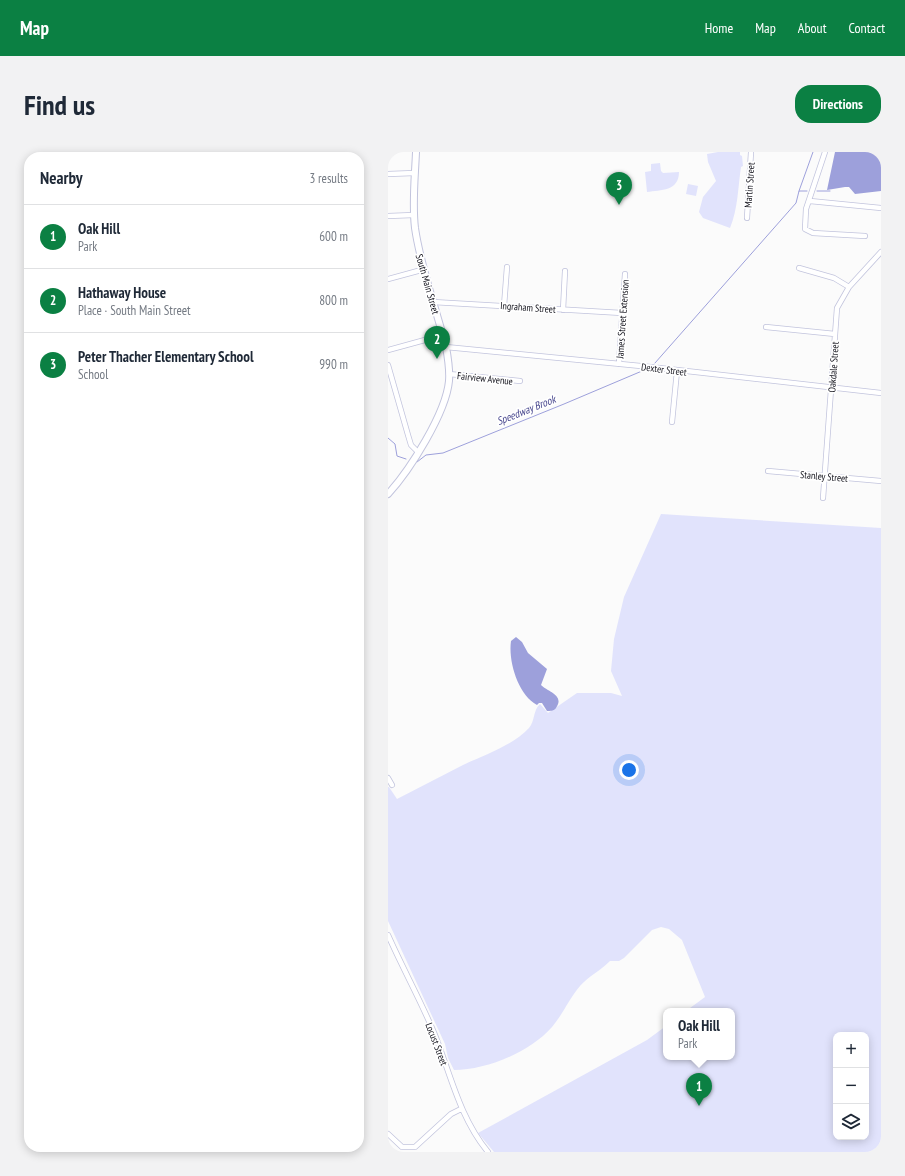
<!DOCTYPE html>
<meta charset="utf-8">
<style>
:root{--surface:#fff;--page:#f2f2f3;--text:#1f2937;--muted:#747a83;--line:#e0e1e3;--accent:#0b8043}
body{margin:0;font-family:"PT Sans Narrow",sans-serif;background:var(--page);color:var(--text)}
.controls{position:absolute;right:12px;bottom:12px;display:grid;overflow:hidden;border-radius:8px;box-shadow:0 2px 10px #0003}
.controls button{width:36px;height:36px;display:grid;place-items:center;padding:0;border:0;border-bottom:1px solid var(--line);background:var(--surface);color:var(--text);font:20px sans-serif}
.you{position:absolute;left:241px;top:618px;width:14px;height:14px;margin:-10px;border:3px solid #fff;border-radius:50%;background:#1a73e8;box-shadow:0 0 0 6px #1a73e833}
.badge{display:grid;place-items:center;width:26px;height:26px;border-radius:50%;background:var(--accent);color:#fff;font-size:13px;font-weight:700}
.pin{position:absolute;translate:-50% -33px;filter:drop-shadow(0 1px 2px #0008)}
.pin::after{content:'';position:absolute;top:21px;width:14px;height:12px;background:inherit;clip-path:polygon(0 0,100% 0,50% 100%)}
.popup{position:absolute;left:275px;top:856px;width:72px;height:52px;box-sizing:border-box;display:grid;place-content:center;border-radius:8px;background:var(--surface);filter:drop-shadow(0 1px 3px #0005);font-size:13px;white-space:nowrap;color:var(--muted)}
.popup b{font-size:15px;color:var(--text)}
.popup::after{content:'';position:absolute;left:50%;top:100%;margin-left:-8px;border:8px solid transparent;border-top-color:var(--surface)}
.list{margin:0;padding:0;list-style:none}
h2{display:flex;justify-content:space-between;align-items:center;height:52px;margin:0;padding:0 16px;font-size:17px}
h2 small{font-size:13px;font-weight:400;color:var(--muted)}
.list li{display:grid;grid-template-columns:26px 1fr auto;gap:12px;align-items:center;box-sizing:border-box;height:64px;padding:0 16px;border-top:1px solid var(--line)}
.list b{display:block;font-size:15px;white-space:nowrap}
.list p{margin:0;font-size:13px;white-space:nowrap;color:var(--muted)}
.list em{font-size:13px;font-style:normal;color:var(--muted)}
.icon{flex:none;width:22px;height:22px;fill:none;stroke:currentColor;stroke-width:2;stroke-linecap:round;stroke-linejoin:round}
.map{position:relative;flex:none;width:493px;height:1000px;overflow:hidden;border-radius:16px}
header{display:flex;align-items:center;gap:24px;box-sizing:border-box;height:56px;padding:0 20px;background:var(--accent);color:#fff}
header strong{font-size:19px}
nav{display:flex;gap:22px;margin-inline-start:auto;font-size:14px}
.intro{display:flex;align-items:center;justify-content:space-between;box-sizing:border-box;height:96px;padding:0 24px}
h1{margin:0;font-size:28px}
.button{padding:10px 18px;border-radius:16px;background:var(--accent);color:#fff;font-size:14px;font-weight:700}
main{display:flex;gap:24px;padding:0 24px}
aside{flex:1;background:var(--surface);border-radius:16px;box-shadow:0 2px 10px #0003}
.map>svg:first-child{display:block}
.green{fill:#e1e3fc;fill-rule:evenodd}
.water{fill:#9da0db}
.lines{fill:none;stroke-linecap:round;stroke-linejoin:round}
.stream{stroke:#9da0db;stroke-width:1}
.minor-casing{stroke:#c2c4dd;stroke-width:6}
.secondary-casing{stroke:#c2c4dd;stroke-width:8}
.minor{stroke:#fff;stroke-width:4.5}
.secondary{stroke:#fff;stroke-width:6}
.labels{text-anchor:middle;stroke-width:3.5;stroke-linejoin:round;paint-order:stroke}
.street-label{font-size:10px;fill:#12121b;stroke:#fff}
.water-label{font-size:11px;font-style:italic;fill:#47468d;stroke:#fff}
</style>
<header>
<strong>Map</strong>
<nav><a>Home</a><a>Map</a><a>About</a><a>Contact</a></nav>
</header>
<div class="intro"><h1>Find us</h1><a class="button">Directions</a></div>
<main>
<aside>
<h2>Nearby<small>3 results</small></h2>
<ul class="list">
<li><span class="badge">1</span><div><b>Oak Hill</b><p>Park</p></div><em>600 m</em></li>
<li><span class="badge">2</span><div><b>Hathaway House</b><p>Place · South Main Street</p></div><em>800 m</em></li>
<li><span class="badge">3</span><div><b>Peter Thacher Elementary School</b><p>School</p></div><em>990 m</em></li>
</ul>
</aside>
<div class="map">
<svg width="493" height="1000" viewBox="0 0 493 1000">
<rect width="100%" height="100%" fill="#fbfbfb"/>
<path class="green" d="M330,0H352V3L354,4L355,14L353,15C350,35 350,57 342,76L315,66L311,60L315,45L328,29L320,10L319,2Z
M272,11L273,19L275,21L291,20C291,39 273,38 259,40L257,20L263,19V12Z
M300,32L310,34L308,44L298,42Z
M273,362L493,376V1000H106L90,981L259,888L278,874V905H344V859H298L317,845L294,788L281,777L273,775L264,778L236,806L231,809H222C212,819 201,824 192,834C181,847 175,862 164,875C142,900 99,918 66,918L60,906L57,892L0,769V635H1L9,647C31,636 53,624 75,613C96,603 124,594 141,576C147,569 145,558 152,552L160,561L189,541H223L234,544L223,519L226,487L236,445ZM448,883H478V985H448Z"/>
<path class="water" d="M447,0H493V39L467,42L461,35H457L439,38Z
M128,485L134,490L140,501L159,517L153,533C160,540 177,543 168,556C166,559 162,559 159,559L154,551H151L149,553C130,543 120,509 123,489Z"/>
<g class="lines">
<path class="stream" d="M411,39L425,0
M429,39H442
M267,211L408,51L411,39H419
M0,286L7,292L9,304L18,307
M29,310L38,303L55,301L176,252L254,219"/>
<g class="minor-casing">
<path id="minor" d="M437,0L418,57L417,77L425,81L477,84
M0,22L27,21
M422,49L493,56
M0,64L26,63
M359,66L363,0
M411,116L446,126L461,135
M0,127L37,117
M45,150L234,161
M116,154L119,115
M175,158L177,119
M378,175L447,182
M58,195L263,215L493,241
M0,198L55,183
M231,212L237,122
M0,213L20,283L23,293L30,300
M61,222L132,229
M284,270L289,219
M380,319L493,329
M435,346L449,156L461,135L493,100
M0,626L4,633
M0,783C15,817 33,849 47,883C63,924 72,966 100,1000
M0,982L14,995H27L63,962L73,957"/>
</g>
<g class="secondary-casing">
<path id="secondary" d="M0,342C22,318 58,261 61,229C62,217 60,206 58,195C48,156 33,117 27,76C24,51 27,25 28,0"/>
</g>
<use href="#minor" class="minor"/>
<use href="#secondary" class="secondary"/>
</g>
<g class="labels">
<g class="street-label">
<text transform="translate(361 33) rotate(-86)" y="4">Martin Street</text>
<text transform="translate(40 132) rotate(74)" y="4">South Main Street</text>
<text transform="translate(140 155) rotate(4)" y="4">Ingraham Street</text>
<text transform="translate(234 167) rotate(-86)" y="4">James Street Extension</text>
<text transform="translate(445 215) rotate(-86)" y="4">Oakdale Street</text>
<text transform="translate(276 217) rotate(7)" y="4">Dexter Street</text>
<text transform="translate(97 226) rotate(6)" y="4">Fairview Avenue</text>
<text transform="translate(436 324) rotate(5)" y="4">Stanley Street</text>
<text transform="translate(49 892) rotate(69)" y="4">Locust Street</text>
</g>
<g class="water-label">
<text transform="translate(138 258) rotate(-22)" y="4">Speedway Brook</text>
</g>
</g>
</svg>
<div class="controls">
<button>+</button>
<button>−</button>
<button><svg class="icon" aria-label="layers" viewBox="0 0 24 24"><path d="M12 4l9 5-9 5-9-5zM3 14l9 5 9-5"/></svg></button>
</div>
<div class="you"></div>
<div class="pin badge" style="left:311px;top:954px">1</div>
<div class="popup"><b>Oak Hill</b>Park</div>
<div class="pin badge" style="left:49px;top:207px">2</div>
<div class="pin badge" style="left:231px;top:53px">3</div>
</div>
</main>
